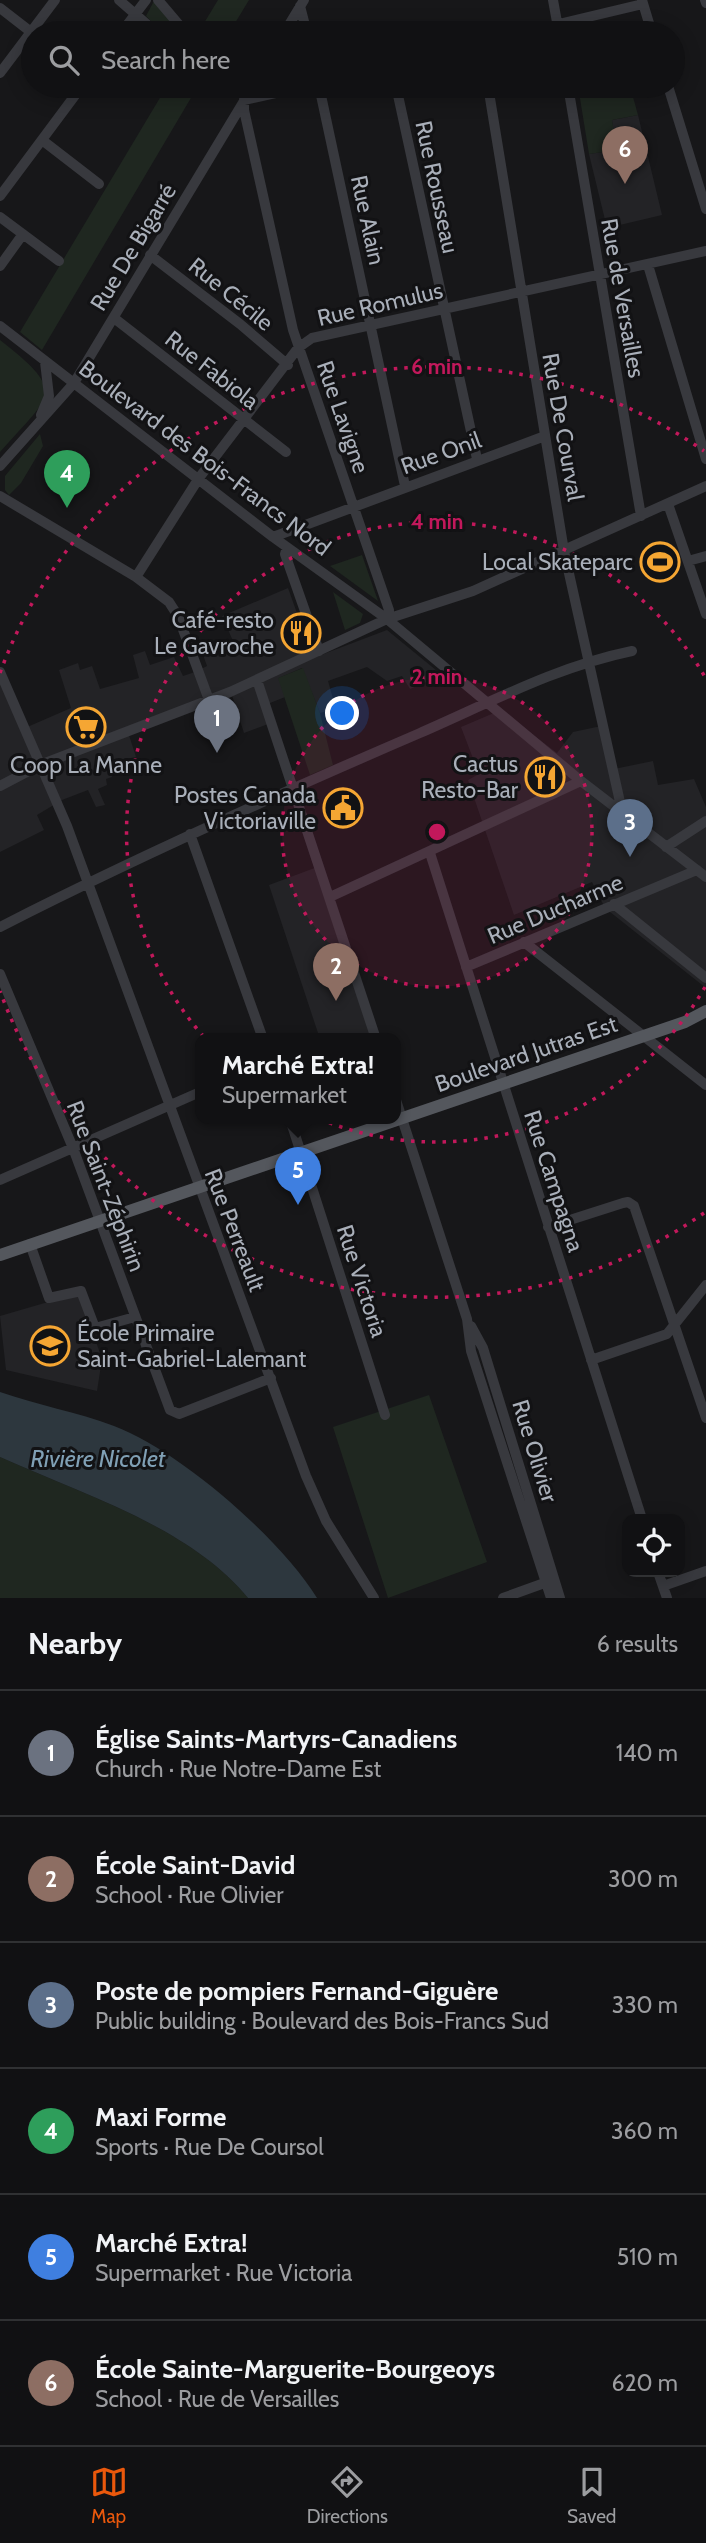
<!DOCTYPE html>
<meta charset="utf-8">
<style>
:root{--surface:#111113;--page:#1a1a1c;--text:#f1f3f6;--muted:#9c9da0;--line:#303133;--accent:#ea580c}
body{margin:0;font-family:Cabin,sans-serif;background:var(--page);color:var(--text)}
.controls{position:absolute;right:21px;bottom:21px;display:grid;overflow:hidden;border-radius:14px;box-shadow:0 4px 18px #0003}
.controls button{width:63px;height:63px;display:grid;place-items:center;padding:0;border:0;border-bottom:2px solid var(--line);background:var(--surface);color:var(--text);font:35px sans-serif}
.you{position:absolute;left:343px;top:714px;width:24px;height:24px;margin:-18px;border:5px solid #fff;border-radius:50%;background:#1a73e8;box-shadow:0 0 0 10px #1a73e833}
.badge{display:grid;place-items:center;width:46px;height:46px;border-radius:50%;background:var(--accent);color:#fff;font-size:23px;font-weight:700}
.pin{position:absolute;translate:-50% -58px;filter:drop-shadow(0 2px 4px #0008)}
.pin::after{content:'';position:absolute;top:37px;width:24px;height:21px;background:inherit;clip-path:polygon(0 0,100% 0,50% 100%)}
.popup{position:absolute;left:195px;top:1033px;width:206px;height:91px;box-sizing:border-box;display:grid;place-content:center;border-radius:14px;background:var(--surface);filter:drop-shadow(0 2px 5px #0005);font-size:23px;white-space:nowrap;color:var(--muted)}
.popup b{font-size:26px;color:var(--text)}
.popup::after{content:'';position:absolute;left:50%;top:100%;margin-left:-14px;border:14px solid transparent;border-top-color:var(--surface)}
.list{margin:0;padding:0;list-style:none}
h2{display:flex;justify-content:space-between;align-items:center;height:91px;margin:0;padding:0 28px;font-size:30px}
h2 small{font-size:23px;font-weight:400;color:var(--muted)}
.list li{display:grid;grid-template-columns:46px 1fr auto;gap:21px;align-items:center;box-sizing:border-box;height:126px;padding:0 28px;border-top:2px solid var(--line)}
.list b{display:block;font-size:26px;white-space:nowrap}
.list p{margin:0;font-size:23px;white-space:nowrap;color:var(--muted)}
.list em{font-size:23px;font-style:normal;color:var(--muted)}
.icon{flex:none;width:38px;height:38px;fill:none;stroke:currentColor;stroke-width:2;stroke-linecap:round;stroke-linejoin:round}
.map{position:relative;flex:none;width:706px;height:1598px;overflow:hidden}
.search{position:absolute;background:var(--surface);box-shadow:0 4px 18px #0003;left:21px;right:21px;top:21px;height:77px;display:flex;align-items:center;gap:18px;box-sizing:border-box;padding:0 24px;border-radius:38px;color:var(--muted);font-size:26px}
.sheet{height:847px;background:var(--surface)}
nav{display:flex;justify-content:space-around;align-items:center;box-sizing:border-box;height:98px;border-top:2px solid var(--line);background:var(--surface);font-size:19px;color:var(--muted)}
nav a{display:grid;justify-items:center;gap:4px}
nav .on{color:var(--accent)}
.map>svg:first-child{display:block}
.built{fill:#232326}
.green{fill:#1f2720}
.water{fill:#2d373e}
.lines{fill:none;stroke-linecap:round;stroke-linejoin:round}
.minor{stroke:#38393e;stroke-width:10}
.major{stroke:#54575d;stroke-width:12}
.ring{fill:none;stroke:#c2185b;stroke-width:3.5;stroke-dasharray:3.5 7}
.labels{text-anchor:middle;stroke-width:6;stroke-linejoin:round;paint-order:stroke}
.street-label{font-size:23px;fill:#a9afb9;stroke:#121214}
.poi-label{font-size:23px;fill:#a9afb9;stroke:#121214;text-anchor:end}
.water-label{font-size:24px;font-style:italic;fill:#80a0b5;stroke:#121214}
.centre{fill:#c2185b;stroke:#121214;stroke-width:3.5}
.ring-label{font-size:21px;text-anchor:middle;font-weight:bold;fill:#c2185b;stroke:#121214;stroke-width:6;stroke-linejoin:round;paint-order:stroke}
</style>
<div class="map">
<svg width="706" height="1598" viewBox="0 0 706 1598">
<rect width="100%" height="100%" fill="#171719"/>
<path class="built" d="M638,115L662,215L607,228L589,154L616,150L612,120Z
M288,588L313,658L387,630L442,675L410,689L402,676L387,681L367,667L328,681L336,709L320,713L302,668L279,678L285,697L265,705L271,723L244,733L231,692L128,732L136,757L110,762L112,777L106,779L107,785L98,789L105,805L96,807L88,790L62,800L37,815L44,830L0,852V672L25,728L71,708L59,670L78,663L80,670L92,666L100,689L139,678L133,655L145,651L150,665L174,657L183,676L195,672L207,666L202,652L233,641L222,616Z
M501,710L557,753L573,732L606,725L614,769L653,761L658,785L694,779L706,807V988L605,908L592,882L514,915L468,780L479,774L461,727Z
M320,866L376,1039H320L269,885Z
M79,1293L102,1359L97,1391L6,1370L0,1316Z"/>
<path class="green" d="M218,0H249L229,33H198Z
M154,1L182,33H163L146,16Z
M614,24L616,33H575Z
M167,86H198L42,350L20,332Z
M578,86H630L638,115L612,120L617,150L589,154Z
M0,340C68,393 51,394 0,452Z
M40,434L43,446L21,483L9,495L5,490V476Z
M362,555L378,601L330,566Z
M333,592L363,614L360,623L345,630Z
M303,668L320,713L333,765L310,775L278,678Z
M429,1395L487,1562L388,1598L333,1427Z
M0,1457C82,1494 190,1527 248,1598H0Z"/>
<path class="water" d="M0,1392C37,1405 77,1412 114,1426C179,1450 281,1539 317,1598H248C190,1527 82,1494 0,1457Z"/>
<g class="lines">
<path class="minor" d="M119,0L157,33
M158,0L186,33
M553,0L559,33
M642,0L652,33
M705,0L706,3
M300,6L307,33
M0,8L31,32
M121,33L146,0
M284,33L304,0
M521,33L643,4
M0,73L55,0
M307,86L244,100V110L293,330L389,610L387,619
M319,86L405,486
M396,86L477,459
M488,86L564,551L622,811
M568,86L641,516
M668,86L706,209
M42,140L99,184
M0,196L82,86
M0,217L59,261
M150,255L240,324L288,365
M648,265L706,459
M0,266L23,234
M114,318L286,452
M0,326L273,537L387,619L581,781L706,877
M41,415L49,396L45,362
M0,466L74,383L253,86
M0,496L136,577L169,602L178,616L209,700
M668,504L706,614
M273,537L545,436
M287,547L285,554L319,651
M688,561L706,556
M136,577L199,478L298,348L312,338L706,251
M0,672L67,826L306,1476L326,1521L374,1598
M257,680L376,1039
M0,786L40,765L230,692L387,619L473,591L706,486
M190,834L263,1039
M666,847L706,821
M430,853L642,1519
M330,897L581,781
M614,904L706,978
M0,927C137,857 278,794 420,733C489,703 558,666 632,651
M524,942L706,1085
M466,967L697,870
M0,974L73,1148L170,1410L179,1414L271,1378
M396,1100L467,1319L471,1351L551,1598
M290,1119L385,1415
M0,1180L200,1092
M548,1227L623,1203L628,1202L634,1206L706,1418
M30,1244L49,1298L81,1291L95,1328L135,1317
M471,1326L483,1348L560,1598
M591,1360L667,1334L706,1285
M658,1572L667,1598
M663,1586L706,1571
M503,1598L550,1581"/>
<path class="major" d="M0,1255L685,1022L706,1011"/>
</g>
<circle cx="437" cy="832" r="155" fill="#c2185b" fill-opacity=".12"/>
<g class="ring">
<circle cx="437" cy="832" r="155"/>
<path d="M705 987A310 310 0 1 1 705 677"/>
<path d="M704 1213A465 465 0 0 1 0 991M0 673A465 465 0 0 1 704 451"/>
</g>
<defs>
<g id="stadium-ring" transform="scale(2.0125)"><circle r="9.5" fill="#121214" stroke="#f5a633" stroke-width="1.5"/><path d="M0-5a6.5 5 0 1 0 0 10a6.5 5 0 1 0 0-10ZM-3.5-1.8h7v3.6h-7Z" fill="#f5a633"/></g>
<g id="restaurant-ring" transform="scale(2.0125)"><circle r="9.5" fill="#121214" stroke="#f5a633" stroke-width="1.5"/><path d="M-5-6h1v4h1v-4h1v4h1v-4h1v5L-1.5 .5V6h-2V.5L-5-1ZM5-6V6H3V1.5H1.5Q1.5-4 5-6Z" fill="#f5a633"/></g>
<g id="supermarket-ring" transform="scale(2.0125)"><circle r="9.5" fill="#121214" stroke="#f5a633" stroke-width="1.5"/><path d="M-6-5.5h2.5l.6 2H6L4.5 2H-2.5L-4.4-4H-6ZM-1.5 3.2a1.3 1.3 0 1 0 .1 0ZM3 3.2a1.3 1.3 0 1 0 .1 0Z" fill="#f5a633"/></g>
<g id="civic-ring" transform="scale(2.0125)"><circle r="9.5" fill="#121214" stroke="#f5a633" stroke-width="1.5"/><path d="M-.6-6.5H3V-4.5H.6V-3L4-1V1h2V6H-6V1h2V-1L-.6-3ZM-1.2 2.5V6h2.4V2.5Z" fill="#f5a633"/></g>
<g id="school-ring" transform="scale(2.0125)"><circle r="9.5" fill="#121214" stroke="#f5a633" stroke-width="1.5"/><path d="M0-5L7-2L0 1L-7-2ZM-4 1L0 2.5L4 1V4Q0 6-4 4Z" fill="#f5a633"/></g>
</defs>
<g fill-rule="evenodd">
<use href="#stadium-ring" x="660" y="562"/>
<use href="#restaurant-ring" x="301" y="633"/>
<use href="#supermarket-ring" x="86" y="727"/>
<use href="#restaurant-ring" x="545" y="777"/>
<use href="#civic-ring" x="343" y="808"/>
<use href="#school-ring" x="50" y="1346"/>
</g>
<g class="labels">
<g class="street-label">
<text transform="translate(437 187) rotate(78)" y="8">Rue Rousseau</text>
<text transform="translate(368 220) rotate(78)" y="8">Rue Alain</text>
<text transform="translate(133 247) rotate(-59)" y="8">Rue De Bigarré</text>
<text transform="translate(231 294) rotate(39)" y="8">Rue Cécile</text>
<text transform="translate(623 298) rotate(80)" y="8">Rue de Versailles</text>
<text transform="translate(380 304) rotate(-13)" y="8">Rue Romulus</text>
<text transform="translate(212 370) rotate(38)" y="8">Rue Fabiola</text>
<text transform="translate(343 417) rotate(71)" y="8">Rue Lavigne</text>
<text transform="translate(563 427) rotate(80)" y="8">Rue De Courval</text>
<text transform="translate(441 453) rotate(-20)" y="8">Rue Onil</text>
<text transform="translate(205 458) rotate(37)" y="8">Boulevard des Bois-Francs Nord</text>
<text transform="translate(555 909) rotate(-23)" y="8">Rue Ducharme</text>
<text transform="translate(526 1054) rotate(-19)" y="8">Boulevard Jutras Est</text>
<text transform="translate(554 1181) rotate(72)" y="8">Rue Campagna</text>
<text transform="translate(106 1186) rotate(69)" y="8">Rue Saint-Zéphirin</text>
<text transform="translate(235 1230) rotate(69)" y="8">Rue Perreault</text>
<text transform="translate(362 1281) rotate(72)" y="8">Rue Victoria</text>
<text transform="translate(535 1451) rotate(73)" y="8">Rue Olivier</text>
</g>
<g class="poi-label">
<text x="633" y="570">Local Skateparc</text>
<text x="274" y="628">Café-resto<tspan x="274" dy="26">Le Gavroche</tspan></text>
<text x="518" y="772">Cactus<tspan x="518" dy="26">Resto-Bar</tspan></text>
<text x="86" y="773" text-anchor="middle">Coop La Manne</text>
<text x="316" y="803">Postes Canada<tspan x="316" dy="26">Victoriaville</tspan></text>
<text x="77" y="1341" text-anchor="start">École Primaire<tspan x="77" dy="26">Saint-Gabriel-Lalemant</tspan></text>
</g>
<g class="water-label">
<text x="98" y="1467">Rivière Nicolet</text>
</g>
</g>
<circle cx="437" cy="832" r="10" class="centre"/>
<g class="ring-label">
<text x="437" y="374">6 min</text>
<text x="437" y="529">4 min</text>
<text x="437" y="684">2 min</text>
</g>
</svg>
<div class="controls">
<button><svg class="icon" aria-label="locate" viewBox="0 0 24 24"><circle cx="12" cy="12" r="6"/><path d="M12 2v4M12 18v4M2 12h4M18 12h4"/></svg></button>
</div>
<div class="you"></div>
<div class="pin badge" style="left:217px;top:753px;background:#6b7280">1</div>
<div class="pin badge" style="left:336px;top:1001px;background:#8d6e63">2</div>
<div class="pin badge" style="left:630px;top:857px;background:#5c6f8a">3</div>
<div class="pin badge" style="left:67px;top:508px;background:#2e9e5b">4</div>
<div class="pin badge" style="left:298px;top:1205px;background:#3f7fe0">5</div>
<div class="popup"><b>Marché Extra!</b>Supermarket</div>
<div class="pin badge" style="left:625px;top:184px;background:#8d6e63">6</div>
<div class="search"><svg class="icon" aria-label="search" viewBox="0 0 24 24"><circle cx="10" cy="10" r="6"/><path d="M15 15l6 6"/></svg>Search here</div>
</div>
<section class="sheet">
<h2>Nearby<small>6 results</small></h2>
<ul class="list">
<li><span class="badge" style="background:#6b7280">1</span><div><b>Église Saints-Martyrs-Canadiens</b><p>Church · Rue Notre-Dame Est</p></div><em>140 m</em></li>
<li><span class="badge" style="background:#8d6e63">2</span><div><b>École Saint-David</b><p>School · Rue Olivier</p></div><em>300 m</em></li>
<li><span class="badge" style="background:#5c6f8a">3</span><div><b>Poste de pompiers Fernand-Giguère</b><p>Public building · Boulevard des Bois-Francs Sud</p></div><em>330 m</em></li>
<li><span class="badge" style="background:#2e9e5b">4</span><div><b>Maxi Forme</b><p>Sports · Rue De Coursol</p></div><em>360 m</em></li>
<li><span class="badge" style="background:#3f7fe0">5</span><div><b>Marché Extra!</b><p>Supermarket · Rue Victoria</p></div><em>510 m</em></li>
<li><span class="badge" style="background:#8d6e63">6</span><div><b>École Sainte-Marguerite-Bourgeoys</b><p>School · Rue de Versailles</p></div><em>620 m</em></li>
</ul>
</section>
<nav>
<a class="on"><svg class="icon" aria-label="map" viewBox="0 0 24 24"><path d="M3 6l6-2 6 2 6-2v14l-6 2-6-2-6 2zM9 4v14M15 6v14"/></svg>Map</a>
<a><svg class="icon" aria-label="directions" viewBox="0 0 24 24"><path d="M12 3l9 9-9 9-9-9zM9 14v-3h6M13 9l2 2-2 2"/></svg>Directions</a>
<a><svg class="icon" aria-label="saved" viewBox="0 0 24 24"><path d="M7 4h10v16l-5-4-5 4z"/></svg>Saved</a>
</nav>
